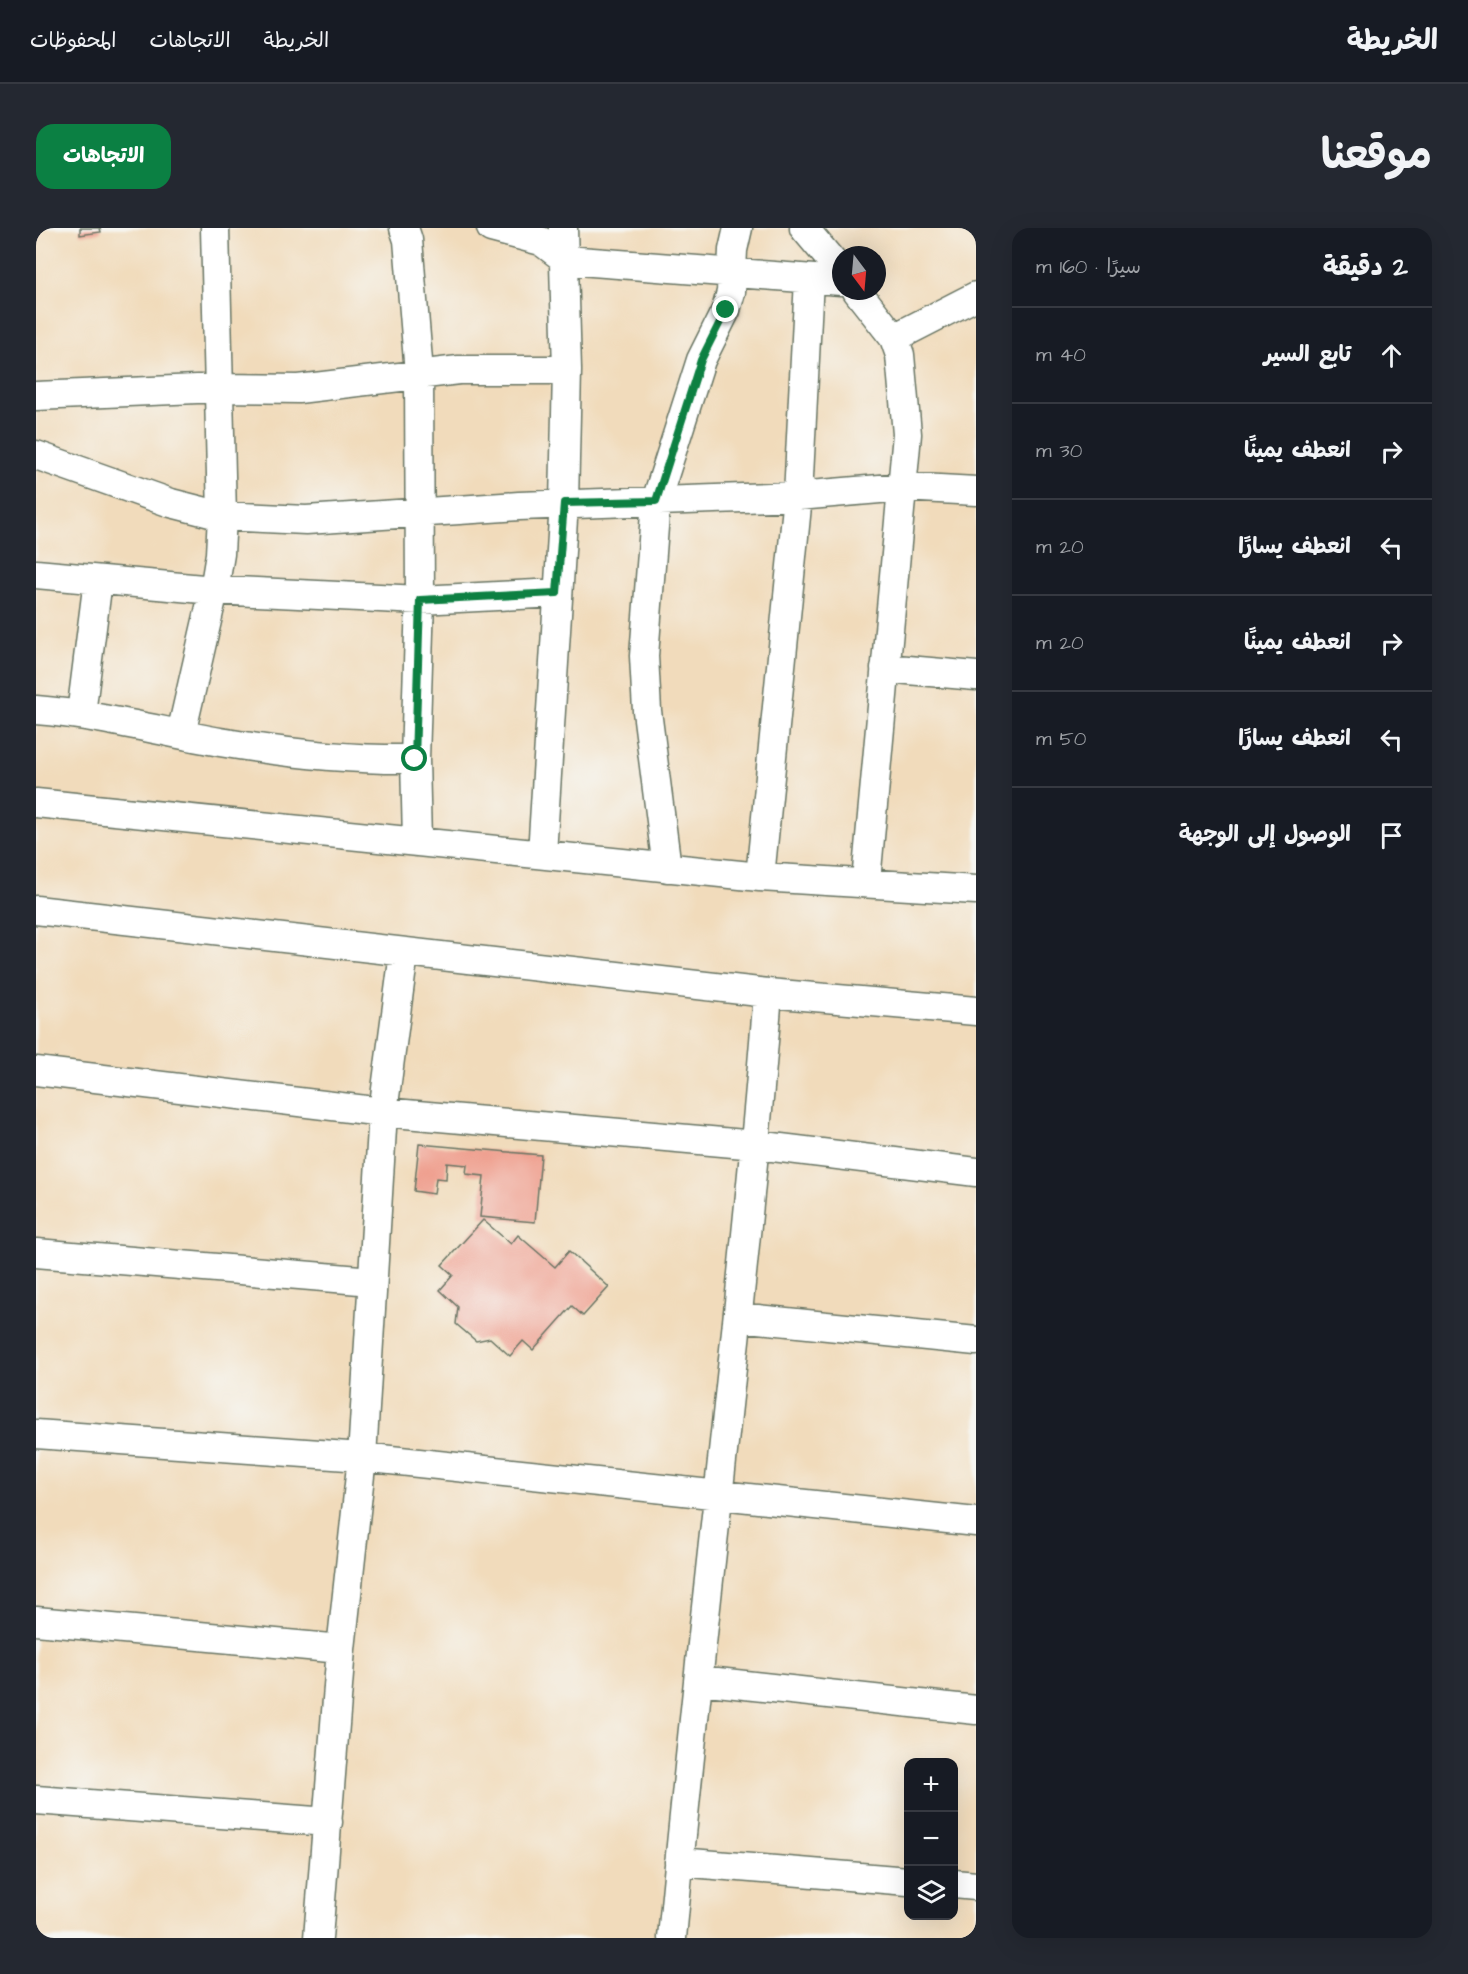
<!DOCTYPE html>
<html lang="ar">
<meta charset="utf-8">
<style>
:root{--surface:#171b24;--page:#242831;--text:#f1f3f6;--muted:#9ea1a6;--line:#363941;--accent:#0b8043}
body{margin:0;font-family:"Architects Daughter","Playpen Sans Arabic",sans-serif;background:var(--page);color:var(--text);direction:rtl}
.controls{position:absolute;right:18px;bottom:18px;display:grid;overflow:hidden;border-radius:12px;box-shadow:0 6px 24px #0002}
.controls button{width:54px;height:54px;display:grid;place-items:center;padding:0;border:0;border-bottom:2px solid var(--line);background:var(--surface);color:var(--text);font:30px sans-serif}
.compass{position:absolute;left:796px;top:18px;width:54px;height:54px;border-radius:50%;background:var(--surface);box-shadow:0 6px 24px #0002;rotate:164deg}
.stop{position:absolute;width:18px;height:18px;margin:-14px;border:4px solid #0b8043;border-radius:50%;background:#fff}
.stop.end{background:#0b8043;border-color:#fff;box-shadow:0 2px 6px #0008}
.list{margin:0;padding:0;list-style:none}
h2{display:flex;justify-content:space-between;align-items:center;height:78px;margin:0;padding:0 24px;font-size:26px}
h2 small{font-size:20px;font-weight:400;color:var(--muted)}
.list li{display:grid;grid-template-columns:39px 1fr auto;gap:18px;align-items:center;box-sizing:border-box;height:96px;padding:0 24px;border-top:2px solid var(--line)}
.list b{display:block;font-size:22px;white-space:nowrap}
.list em{font-size:20px;font-style:normal;color:var(--muted)}
.icon{flex:none;width:33px;height:33px;fill:none;stroke:currentColor;stroke-width:2;stroke-linecap:round;stroke-linejoin:round}
.map{position:relative;flex:none;width:940px;height:1710px;overflow:hidden;direction:ltr;border-radius:18px}
header{display:flex;align-items:center;gap:36px;box-sizing:border-box;height:84px;padding:0 30px;background:var(--surface);border-bottom:2px solid var(--line)}
header strong{font-size:28px}
nav{display:flex;gap:33px;margin-inline-start:auto;font-size:21px}
.intro{display:flex;align-items:center;justify-content:space-between;box-sizing:border-box;height:144px;padding:0 36px}
h1{margin:0;font-size:42px}
.button{padding:15px 27px;border-radius:18px;background:var(--accent);color:#fff;font-size:21px;font-weight:700}
main{display:flex;gap:36px;padding:0 36px}
aside{flex:1;background:var(--surface);border-radius:18px;box-shadow:0 6px 24px #0002}
.map>svg:first-child{display:block}
.building{fill:#efa090}
.lines{fill:none;stroke-linecap:round;stroke-linejoin:round}
.minor-casing{stroke:#687463;stroke-width:31}
.minor{stroke:#fff;stroke-width:28}
.route{stroke:#0b8043;stroke-width:8}
</style>
<header>
<strong>الخريطة</strong>
<nav><a>الخريطة</a><a>الاتجاهات</a><a>المحفوظات</a></nav>
</header>
<div class="intro"><h1>موقعنا</h1><a class="button">الاتجاهات</a></div>
<main>
<aside>
<h2>2 دقيقة<small>سيرًا · 160 m</small></h2>
<ul class="list">
<li><svg class="icon" aria-label="ahead" viewBox="0 0 24 24"><path d="M12 20V5M6 11l6-6 6 6"/></svg><div><b>تابع السير</b></div><em>40 m</em></li>
<li><svg class="icon" aria-label="right" viewBox="0 0 24 24"><path d="M7 20v-9h11M14 6l5 5-5 5"/></svg><div><b>انعطف يمينًا</b></div><em>30 m</em></li>
<li><svg class="icon" aria-label="left" viewBox="0 0 24 24"><path d="M17 20v-9H6M10 6l-5 5 5 5"/></svg><div><b>انعطف يسارًا</b></div><em>20 m</em></li>
<li><svg class="icon" aria-label="right" viewBox="0 0 24 24"><path d="M7 20v-9h11M14 6l5 5-5 5"/></svg><div><b>انعطف يمينًا</b></div><em>20 m</em></li>
<li><svg class="icon" aria-label="left" viewBox="0 0 24 24"><path d="M17 20v-9H6M10 6l-5 5 5 5"/></svg><div><b>انعطف يسارًا</b></div><em>50 m</em></li>
<li><svg class="icon" aria-label="arrive" viewBox="0 0 24 24"><path d="M6 21V4h12l-3 4 3 4H6"/></svg><div><b>الوصول إلى الوجهة</b></div></li>
</ul>
</aside>
<div class="map">
<svg width="940" height="1710" viewBox="0 0 940 1710">
<rect width="100%" height="100%" fill="#f6f6f2"/>
<filter id="ink" filterUnits="userSpaceOnUse"><feTurbulence type="fractalNoise" baseFrequency=".0167" numOctaves="2"/><feDisplacementMap in="SourceGraphic" scale="12" xChannelSelector="R" yChannelSelector="G"/><feConvolveMatrix kernelMatrix="1 2 1 2 8 2 1 2 1" color-interpolation-filters="sRGB"/></filter>
<filter id="wash" filterUnits="userSpaceOnUse"><feTurbulence type="fractalNoise" baseFrequency=".008" numOctaves="4" result="noise"/><feDisplacementMap in="SourceGraphic" scale="24" xChannelSelector="R" yChannelSelector="G"/><feGaussianBlur stdDeviation="1.35" result="paint"/><feColorMatrix in="noise" values="0 0 0 0 0 0 0 0 0 0 0 0 0 0 0 0 0 1.4 0 .05"/><feComposite in="paint" operator="in"/></filter>
<g filter="url(#wash)">
<rect width="100%" height="100%" fill="#f1dbbb"/>
<g id="blocks">
<path class="building" d="M44,0H64L65,4L44,7Z
M383,916L505,927L499,994L444,989L448,948L430,946L431,937L411,935L410,951L400,950L398,966L378,963Z
M447,992L475,1016L482,1007L519,1039L533,1023L573,1059L547,1088L536,1078L497,1122L487,1113L474,1128L454,1110L440,1113L420,1096L422,1079L404,1062L417,1047L406,1037Z"/>
</g>
</g>
<g filter="url(#ink)">
<use href="#blocks" fill-opacity="0" stroke="#687463" stroke-width="1.5"/>
<g class="lines">
<g class="minor-casing">
<path id="minor" d="M368,0L372,12L383,145L384,372L379,531L381,613
M455,0L505,13L530,32L805,53
M768,0L805,44
M821,63L858,110L864,127L871,206L830,653
M858,110L940,68
M0,168L184,160L262,161L423,142H531
M0,227L135,275L186,288L270,292L483,278L762,268L867,259L940,263
M0,346L178,362L384,372L521,365
M849,440L940,448
M0,482C63,487 123,503 184,514C249,525 314,532 379,531
M45,486L62,352
M145,506L178,362L184,326L186,288L179,0
M0,575L724,649L940,662
M506,626L528,275L531,142L527,0
M631,640L611,483L608,428L620,273L665,132L690,82L695,64L697,22L702,0
M724,649L762,268L773,51
M0,682L732,765L940,783
M0,843L347,884L720,917L940,944
M0,1025L336,1053
M702,1089L940,1113
M0,1206L326,1229L940,1294
M0,1393L305,1421
M663,1452L940,1482
M0,1572L292,1594
M643,1634L872,1653
M918,1656L940,1658
M282,1710L305,1421L326,1229L347,884L368,725
M636,1710C665,1395 707,1080 732,765"/>
</g>
<use href="#minor" class="minor"/>
</g>
</g>
<g class="lines" filter="url(#ink)">
<path class="route" d="M379,531L384,372L521,365L528,275L620,273L665,132L690,82"/>
</g>
</svg>
<div class="controls">
<button>+</button>
<button>−</button>
<button><svg class="icon" aria-label="layers" viewBox="0 0 24 24"><path d="M12 4l9 5-9 5-9-5zM3 14l9 5 9-5"/></svg></button>
</div>
<svg class="compass" viewBox="-18 -18 36 36"><path d="M0-13l5 13h-10z" fill="#e53935"/><path d="M0 13l5-13h-10z" fill="#9ea1a6"/></svg>
<div class="stop" style="left:379px;top:531px"></div>
<div class="stop end" style="left:690px;top:82px"></div>
</div>
</main>
